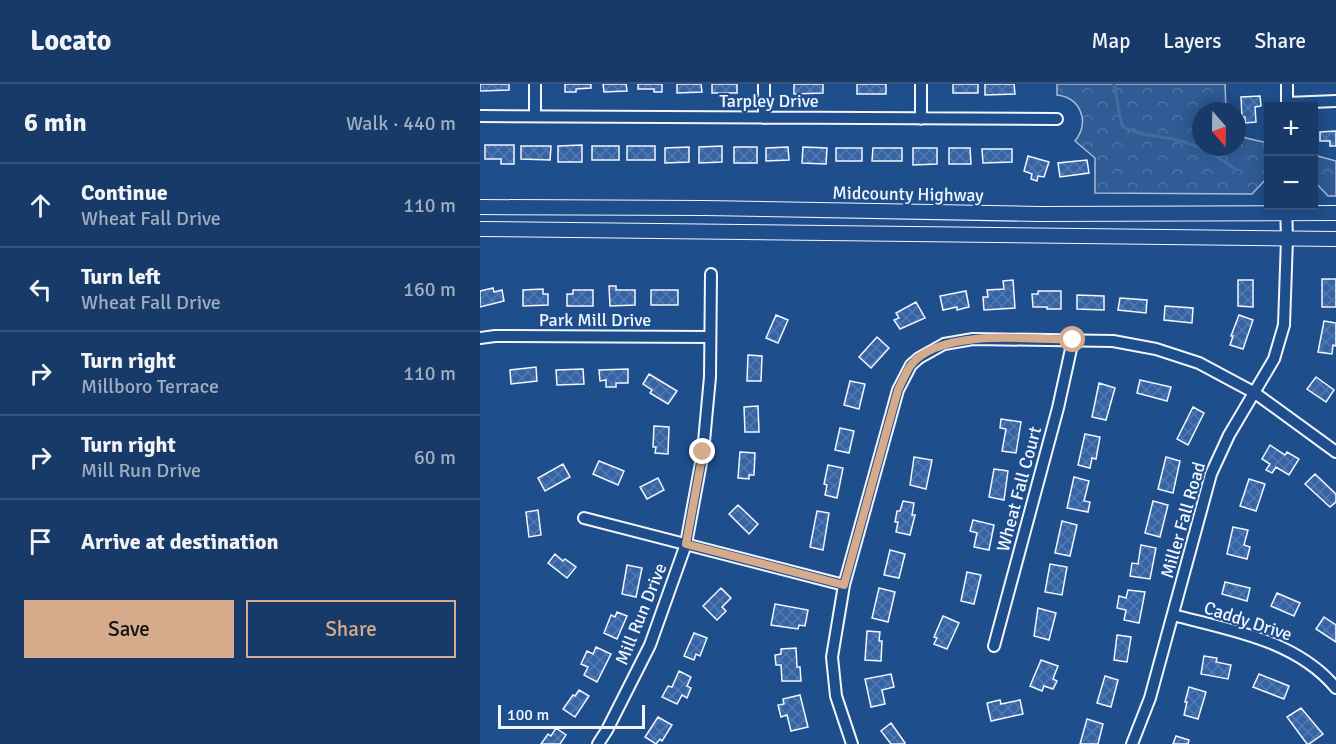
<!DOCTYPE html>
<meta charset="utf-8">
<style>
:root{--surface:#173a69;--page:#244571;--text:#f1f3f6;--muted:#9eadc0;--line:#36547d;--accent:#d6ab8b}
body{margin:0;font-family:Signika,sans-serif;background:var(--page);color:var(--text)}
.controls{position:absolute;right:18px;top:18px;display:grid;overflow:hidden;border-radius:0px;box-shadow:0 3px 15px #0003}
.controls button{width:54px;height:54px;display:grid;place-items:center;padding:0;border:0;border-bottom:2px solid var(--line);background:var(--surface);color:var(--text);font:30px sans-serif}
.compass{position:absolute;left:712px;top:18px;width:54px;height:54px;border-radius:50%;background:var(--surface);box-shadow:0 3px 15px #0003;rotate:160deg}
.scale{position:absolute;left:18px;bottom:15px;width:147px;box-sizing:border-box;padding-left:6px;border:3px solid #f2f6ff;border-top:0;font-size:16px;line-height:21px;white-space:nowrap;color:#f2f6ff;-webkit-text-stroke:4px #1f4e8c;paint-order:stroke}
.stop{position:absolute;width:18px;height:18px;margin:-14px;border:4px solid #d6ab8b;border-radius:50%;background:#fff}
.stop.end{background:#d6ab8b;border-color:#fff;box-shadow:0 2px 6px #0008}
.list{margin:0;padding:0;list-style:none}
h2{display:flex;justify-content:space-between;align-items:center;height:78px;margin:0;padding:0 24px;font-size:26px}
h2 small{font-size:20px;font-weight:400;color:var(--muted)}
.list li{display:grid;grid-template-columns:39px 1fr auto;gap:18px;align-items:center;box-sizing:border-box;height:84px;padding:0 24px;border-top:2px solid var(--line)}
.list b{display:block;font-size:22px;white-space:nowrap}
.list p{margin:0;font-size:20px;white-space:nowrap;color:var(--muted)}
.list em{font-size:20px;font-style:normal;color:var(--muted)}
.actions{display:flex;gap:12px;padding:18px 24px}
.actions a{flex:1;padding:14px 0;border:2px solid var(--accent);border-radius:0px;text-align:center;font-size:21px;color:var(--accent)}
.actions .main{background:var(--accent);color:#111}
.icon{flex:none;width:33px;height:33px;fill:none;stroke:currentColor;stroke-width:2;stroke-linecap:round;stroke-linejoin:round}
.map{position:relative;flex:none;width:856px;height:660px;overflow:hidden}
header{display:flex;align-items:center;gap:36px;box-sizing:border-box;height:84px;padding:0 30px;background:var(--surface);border-bottom:2px solid var(--line)}
header strong{font-size:28px}
nav{display:flex;gap:33px;margin-inline-start:auto;font-size:21px}
main{display:flex}
aside{flex:1;background:var(--surface)}
.map>svg:first-child{display:block}
.park{fill:url(#park-crowns);stroke:#a8bbd7;stroke-width:1.5}
.lines{fill:none;stroke-linecap:round;stroke-linejoin:round}
.stream{stroke:#446ba0;stroke-width:3}
.building{fill:url(#building-cross-hatch);stroke:#f2f6ff;stroke-width:1.5}
.minor-casing{stroke:#f2f6ff;stroke-width:14}
.major-casing{stroke:#f2f6ff;stroke-width:16}
.minor{stroke:#1f4e8c;stroke-width:10}
.major{stroke:#1f4e8c;stroke-width:14}
.route{stroke:#d6ab8b;stroke-width:8}
.labels{text-anchor:middle;stroke-width:4.5;stroke-linejoin:round;paint-order:stroke}
.street-label{font-size:18px;fill:#f2f6ff;stroke:#1f4e8c}
</style>
<header>
<strong>Locato</strong>
<nav><a>Map</a><a>Layers</a><a>Share</a></nav>
</header>
<main>
<aside>
<h2>6 min<small>Walk · 440 m</small></h2>
<ul class="list">
<li><svg class="icon" aria-label="ahead" viewBox="0 0 24 24"><path d="M12 20V5M6 11l6-6 6 6"/></svg><div><b>Continue</b><p>Wheat Fall Drive</p></div><em>110 m</em></li>
<li><svg class="icon" aria-label="left" viewBox="0 0 24 24"><path d="M17 20v-9H6M10 6l-5 5 5 5"/></svg><div><b>Turn left</b><p>Wheat Fall Drive</p></div><em>160 m</em></li>
<li><svg class="icon" aria-label="right" viewBox="0 0 24 24"><path d="M7 20v-9h11M14 6l5 5-5 5"/></svg><div><b>Turn right</b><p>Millboro Terrace</p></div><em>110 m</em></li>
<li><svg class="icon" aria-label="right" viewBox="0 0 24 24"><path d="M7 20v-9h11M14 6l5 5-5 5"/></svg><div><b>Turn right</b><p>Mill Run Drive</p></div><em>60 m</em></li>
<li><svg class="icon" aria-label="arrive" viewBox="0 0 24 24"><path d="M6 21V4h12l-3 4 3 4H6"/></svg><div><b>Arrive at destination</b></div></li>
</ul>
<div class="actions"><a class="main">Save</a><a>Share</a></div>
</aside>
<div class="map">
<svg width="856" height="660" viewBox="0 0 856 660">
<defs>
<pattern id="park-crowns" width="20" height="18" patternUnits="userSpaceOnUse" patternTransform="scale(1.5)"><rect width="20" height="18" fill="#305b95"/><path d="M2 6a3 3 0 1 1 6 0M12 15a3 3 0 1 1 6 0" fill="none" stroke="#4e73a5"/></pattern>
<pattern id="building-cross-hatch" width="8" height="8" patternUnits="userSpaceOnUse" patternTransform="scale(1.5)"><rect width="8" height="8" fill="#3563a3"/><path d="M0 0l8 8M0 8l8-8" fill="none" stroke="#537ab1"/></pattern>
</defs>
<rect width="100%" height="100%" fill="#1f4e8c"/>
<path class="park" d="M577,0H745L746,27H721V63H757V49L766,54L788,59V93L772,110L615,109V74L595,57C610,38 601,14 577,11Z
M834,71L856,77V112H848L834,97Z"/>
<g class="lines">
<path class="stream" d="M634,0C638,15 637,28 643,43C662,53 678,51 698,56C720,62 737,72 754,84"/>
</g>
<path class="building" d="M0,0H29V6L0,7Z
M85,0H111V4L96,5V8H85Z
M123,0H146L147,7L124,8Z
M158,0H182V8H174V5H158Z
M197,0H221L222,8L197,9Z
M232,0H257V9H232Z
M314,0H343V9L314,10Z
M377,0H406V10H377Z
M473,0H498V9H473Z
M505,0H534L535,10L505,11Z
M780,12L781,22L775,23L776,38L765,39V33H762L761,13Z
M856,47V62H850V57H840V48Z
M5,61H34V80H21V75H5Z
M102,61V78H78V62Z
M41,62H71L70,76L41,75Z
M112,62H139V76H112Z
M147,62H175V76H147Z
M242,62V78L219,79V63Z
M209,63V78L185,79V64Z
M254,63H277V79H254Z
M308,63L309,76L286,77V64Z
M323,63L347,64L346,80L322,79Z
M356,64H382V77H356Z
M393,64H422V77H392Z
M433,64H457V80L433,81Z
M469,64H490L491,80H469Z
M502,65H532V78L503,79Z
M548,72L569,78L564,93L558,92L557,97L551,95L552,90L544,87Z
M607,76L609,89L580,93L578,79Z
M842,195H856V223H842Z
M533,196L535,224L504,226L503,213H508L507,206L524,205L523,197Z
M758,196H773V223L758,222Z
M129,202H136V206H155V221L130,222Z
M13,204L14,208L22,206L24,217L0,223V207Z
M63,205V210H68V221L43,222V206Z
M93,206H113V222H87V210H93Z
M171,206H198V221H171Z
M486,207L489,223L477,226V223L463,226L460,212Z
M558,207H581V225H567V223H553L552,210H558Z
M597,211L624,212V226L597,225Z
M640,214L667,216L666,229L638,226Z
M436,218L445,234L420,245L414,236L419,234L416,229Z
M685,222L713,224L712,239L684,236Z
M296,231L308,236L298,259L286,254Z
M759,231L773,236L763,265L750,261L753,252H751Z
M844,237L856,239V262L853,261L852,270L838,268Z
M397,253L409,264L391,284L379,273Z
M268,271L282,272L281,297H267Z
M56,283L57,297L31,300L30,286Z
M103,285L104,300L77,301L76,286Z
M148,285V299H136V303H126V296L120,297L119,286Z
M169,290L197,307L188,320L170,309L172,306L163,300Z
M836,293L854,306L846,318L827,305Z
M660,296L691,303L687,317L657,309Z
M370,297L385,300L379,325L364,321Z
M619,299L635,304L626,336L612,333Z
M278,322L279,348H265L264,323Z
M713,323L724,329L708,361L697,355Z
M521,335L541,338L536,369L522,367L526,345L520,344Z
M174,342L189,343L188,370L175,369L176,363H173Z
M360,344L374,347L369,369L355,366Z
M605,350L620,353L616,375L612,374L610,384L598,381Z
M790,361L805,371L807,368L819,375L809,391L796,383L792,389L786,386L790,380L782,375Z
M260,368L275,369L274,391H269V395L258,394Z
M434,373L452,376L446,405L430,401Z
M686,373L700,377L693,409L678,405Z
M119,377L144,387L138,401L113,390Z
M83,380L90,393L65,407L58,394Z
M348,381L363,384L357,414L345,411L347,401L344,400Z
M514,385L528,387L524,416L509,413Z
M835,390L856,410V418L850,423L825,400Z
M594,393L609,397L604,417L610,418L608,428L587,424Z
M178,394L184,406L167,415L160,403Z
M769,395L785,400L776,427L760,422Z
M423,417L434,419L432,431H435L430,451L416,448L418,438H415L417,427H420Z
M673,417L688,421L680,453L665,449Z
M258,421L278,440L269,450L249,430Z
M58,426L61,451L49,453L46,428Z
M337,427L349,429L343,466L330,463Z
M493,436L514,441L509,466L494,463L497,449L490,447Z
M582,437L597,441L590,472L575,469Z
M753,443L768,446L764,461L770,463L767,475L747,470Z
M661,461L676,464L670,495L650,492L652,479L658,480Z
M410,466L425,470L419,494L404,491Z
M75,470L83,477L85,475L96,483L87,494L68,479Z
M570,480L587,483L582,511L565,508Z
M147,481L162,484L156,513L142,510Z
M487,488L501,491L494,520L481,517Z
M745,498L770,504L767,517L742,510Z
M241,504L251,514L242,523L246,527L237,536L223,522Z
M399,504L415,508L408,538L392,534Z
M648,506L665,508L659,539L644,536L646,526L637,524L639,512L646,514Z
M797,509L820,519L814,532L791,522Z
M295,520L328,526L325,542L319,541L318,545L291,541Z
M558,524L576,529L569,556L554,552Z
M137,528L147,532L137,555L124,549L131,531L135,533Z
M463,532L479,539L467,565L454,560L457,554L454,553Z
M844,533L856,541V558L836,545Z
M387,547L400,548L399,557H402L401,577L385,576Z
M214,549L227,554L220,572L216,570L214,576L204,572Z
M637,551L651,553L647,578L634,576Z
M116,563L131,570L117,598L104,591L108,583L101,580L107,567L113,570Z
M316,564L317,583H320L321,597H302L301,581H296L295,571L301,570V565Z
M724,572L737,574L736,578L751,581L748,595L721,590Z
M561,576L578,582L573,595L577,597L573,605L564,602L562,607L550,602Z
M199,587L211,593L207,602L211,604L207,614L202,611L197,620L182,613L188,602L192,603Z
M411,590L414,603L402,606L405,620L391,623L385,595Z
M779,590L809,602L804,615L773,603Z
M625,592L638,596L631,623L617,619Z
M709,603L726,608L718,635L704,631L707,618H705Z
M99,606L109,612L95,633L83,625L93,611L95,612Z
M320,611L328,643L311,647L307,631L301,633L298,621L304,620L303,615Z
M520,616L521,620L540,616L543,630L511,637L507,619Z
M821,624L843,650L829,660H827L807,633Z
M178,633L192,641L182,657L180,655L176,660L165,653Z
M607,635L623,640L618,660H600Z
M411,639L425,659L424,660H411L401,647Z
M76,644L86,651L80,660H61L68,650L71,652Z
M696,652L709,656L708,660H693Z"/>
<g class="lines">
<g class="minor-casing">
<path id="minor" d="M55,0V31
M807,19L856,17
M807,22V0
M0,32L577,35
M284,34V0
M441,35V0
M0,254L15,252L230,253
M104,434L364,501
M693,531C750,546 816,556 856,604
M514,562L578,324L593,256
M118,660L127,646L170,561L206,460L223,368L230,293L231,190
M372,660L356,612L352,573L364,501L418,306L431,281L439,274L464,260L493,255L633,257L676,265L719,279L775,309L856,368
M652,660L670,614L731,390L749,351L794,275L804,241L807,155L806,122"/>
</g>
<g class="major-casing">
<path id="major" d="M0,123L224,124L559,130L856,129
M0,145L856,155"/>
</g>
<use href="#minor" class="minor"/>
<use href="#major" class="major"/>
</g>
<g class="lines">
<path class="route" d="M223,368L206,460L364,501L418,306C422,298 426,288 431,281C460,244 551,255 593,256"/>
</g>
<g class="labels">
<g class="street-label">
<text x="289" y="23">Tarpley Drive</text>
<text transform="translate(428 110) rotate(1)" y="6">Midcounty Highway</text>
<text x="115" y="242">Park Mill Drive</text>
<text transform="translate(539 405) rotate(-75)" y="6">Wheat Fall Court</text>
<text transform="translate(703 436) rotate(-74)" y="6">Miller Fall Road</text>
<text transform="translate(161 530) rotate(-68)" y="6">Mill Run Drive</text>
<text transform="translate(768 537) rotate(18)" y="6">Caddy Drive</text>
</g>
</g>
</svg>
<div class="controls">
<button>+</button>
<button>−</button>
</div>
<svg class="compass" viewBox="-18 -18 36 36"><path d="M0-13l5 13h-10z" fill="#e53935"/><path d="M0 13l5-13h-10z" fill="#9eadc0"/></svg>
<div class="scale">100 m</div>
<div class="stop" style="left:593px;top:256px"></div>
<div class="stop end" style="left:223px;top:368px"></div>
</div>
</main>
